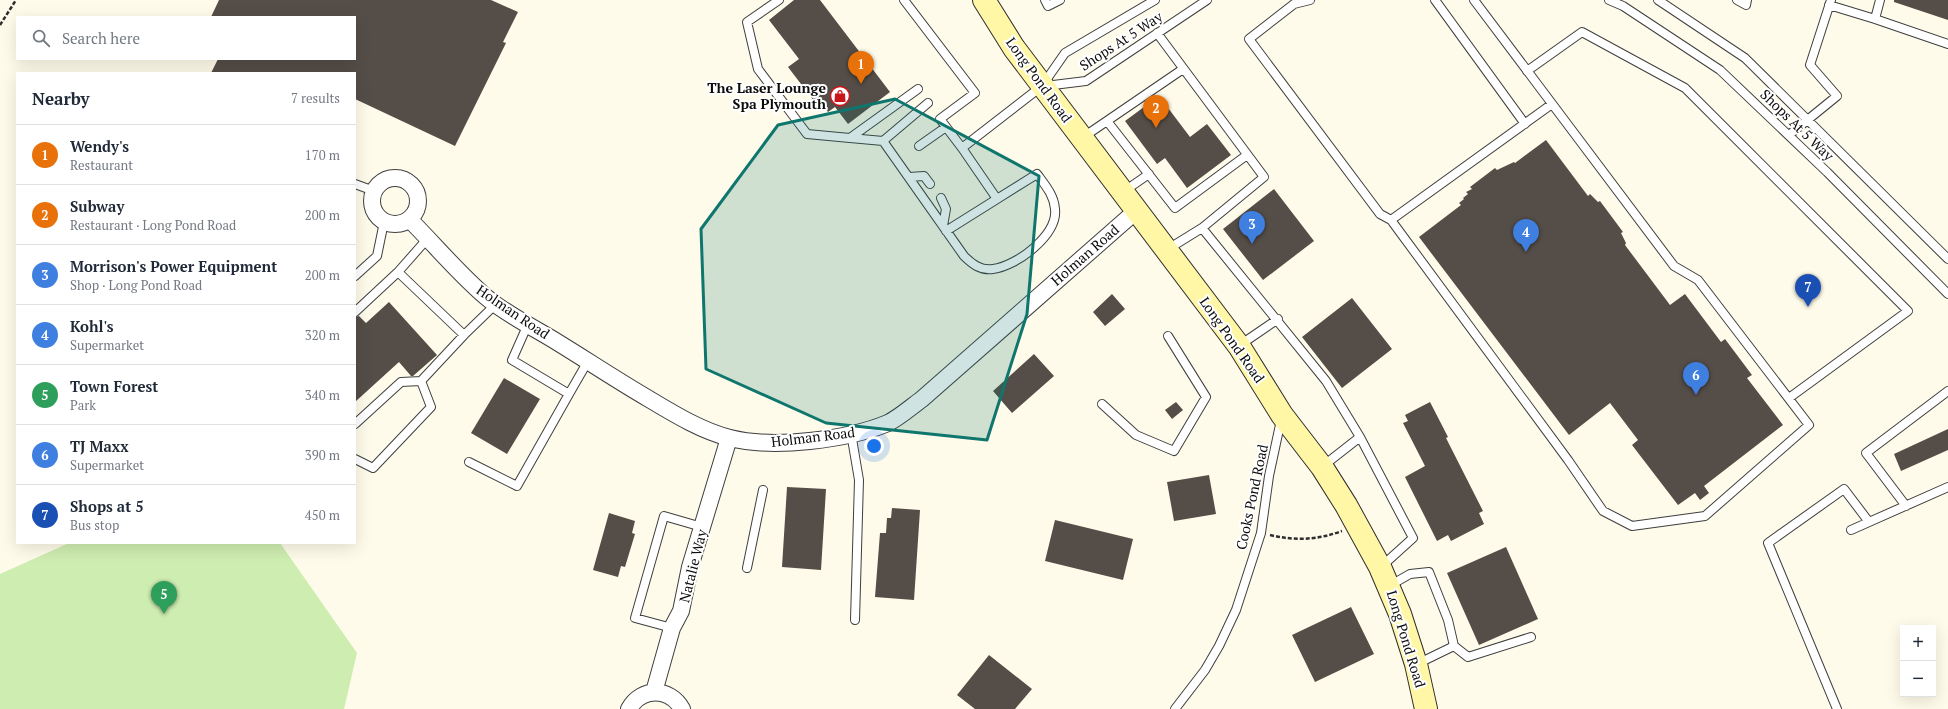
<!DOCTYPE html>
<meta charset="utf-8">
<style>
:root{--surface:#fff;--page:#f2f2f3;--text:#1f2937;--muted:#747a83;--line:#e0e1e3;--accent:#c9161a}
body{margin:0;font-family:"PT Serif",serif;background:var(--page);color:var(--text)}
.controls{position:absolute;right:12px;bottom:12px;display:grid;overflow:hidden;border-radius:0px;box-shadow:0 4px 16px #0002}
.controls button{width:36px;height:36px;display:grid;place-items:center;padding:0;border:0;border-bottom:1px solid var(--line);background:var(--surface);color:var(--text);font:20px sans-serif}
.you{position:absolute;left:874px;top:446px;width:14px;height:14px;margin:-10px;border:3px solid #fff;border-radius:50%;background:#1a73e8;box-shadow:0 0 0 6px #1a73e833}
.badge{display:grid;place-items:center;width:26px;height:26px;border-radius:50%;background:var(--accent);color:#fff;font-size:13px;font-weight:700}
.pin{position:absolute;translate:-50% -33px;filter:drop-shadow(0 1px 2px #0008)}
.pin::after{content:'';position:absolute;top:21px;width:14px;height:12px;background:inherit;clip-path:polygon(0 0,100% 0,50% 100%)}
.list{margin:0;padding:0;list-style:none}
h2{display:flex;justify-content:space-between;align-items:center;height:52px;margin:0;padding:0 16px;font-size:17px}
h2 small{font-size:13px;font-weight:400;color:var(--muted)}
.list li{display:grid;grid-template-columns:26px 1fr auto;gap:12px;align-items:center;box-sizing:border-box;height:60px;padding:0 16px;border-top:1px solid var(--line)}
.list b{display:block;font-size:15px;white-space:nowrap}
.list p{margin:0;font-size:13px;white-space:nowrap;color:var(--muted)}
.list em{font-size:13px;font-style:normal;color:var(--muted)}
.icon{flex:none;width:22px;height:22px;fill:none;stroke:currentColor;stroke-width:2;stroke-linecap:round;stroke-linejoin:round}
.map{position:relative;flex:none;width:1948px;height:709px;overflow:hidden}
.search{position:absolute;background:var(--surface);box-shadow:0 4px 16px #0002;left:16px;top:16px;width:340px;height:44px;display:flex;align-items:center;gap:10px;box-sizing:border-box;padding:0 14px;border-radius:0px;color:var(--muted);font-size:15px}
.panel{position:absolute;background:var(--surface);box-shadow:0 4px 16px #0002;left:16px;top:72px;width:340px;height:472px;border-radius:0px}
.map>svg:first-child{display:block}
.park{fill:#ceedb0}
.building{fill:#554d47}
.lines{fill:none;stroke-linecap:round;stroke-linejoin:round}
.lane-casing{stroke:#3f3f3f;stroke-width:10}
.street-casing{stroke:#3f3f3f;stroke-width:18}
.secondary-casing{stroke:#2e2e2e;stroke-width:24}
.path{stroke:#2e2e2e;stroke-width:2.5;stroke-dasharray:4 2;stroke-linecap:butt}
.lane{stroke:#fff;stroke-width:8}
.street{stroke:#fff;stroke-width:16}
.secondary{stroke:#fff7a5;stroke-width:22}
.marked{fill:#0f766e;fill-opacity:0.2;stroke:#0f766e;stroke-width:3;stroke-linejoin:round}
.labels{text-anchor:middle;stroke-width:4;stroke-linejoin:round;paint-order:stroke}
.street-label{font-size:14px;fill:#0c0c0c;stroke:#fff}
.poi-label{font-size:14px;font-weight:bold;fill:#0c0c0c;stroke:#fff;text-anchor:end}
</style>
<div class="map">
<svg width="1948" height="709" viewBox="0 0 1948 709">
<rect width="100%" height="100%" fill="#fffbea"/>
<path class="park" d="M69,543H280L357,653L344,709H0V574Z"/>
<path class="building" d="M219,0H491L518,12L503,42L506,43L455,146L355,99V73H211L218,59H355V17H211Z
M794,0H820L890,92L848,124L835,107L828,112L821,103L817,105L788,67L799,59L769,20Z
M1894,0H1948V20L1894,2Z
M1159,96L1190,137L1207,124L1231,155L1187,188L1165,158L1157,164L1125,121Z
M1546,140L1588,196L1590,194L1598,202L1600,201L1623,232L1621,233L1626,243L1625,245L1670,305L1685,294L1721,342L1725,339L1752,375L1747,378L1783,425L1704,486L1709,493L1700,500L1695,493L1678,505L1632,445L1638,440L1610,403L1569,435L1419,237L1461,205L1459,203L1464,199L1463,198L1468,194L1466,192L1472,189L1470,187L1495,168L1497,170L1514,162L1515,163Z
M1274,189L1314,241L1263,280L1223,229Z
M1112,294L1125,309L1105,326L1093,312Z
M1352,298L1392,349L1342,388L1302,337Z
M389,302L437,355L413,376H411L399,362L355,402V317L359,316L366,323Z
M1034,354L1054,376L1012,413L993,391Z
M504,378L540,399L507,454L471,433Z
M1176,402L1183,410L1172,419L1165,410Z
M1430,402L1448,437L1446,438L1483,511L1479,513L1484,524L1451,541L1448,535L1437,541L1405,477L1425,466L1403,423L1408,421L1405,415Z
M1948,429V450L1901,471L1894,454Z
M1209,475L1216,514L1174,521L1167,482Z
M787,487L826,489L821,570L782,567Z
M892,508L920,510L914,600L875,597L880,533H886L887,518H891Z
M609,513L635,521L632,533L635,534L625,567L621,566L618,577L593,570Z
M1055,520L1133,539L1123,580L1045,561Z
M1506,547L1538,619L1479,645L1447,573Z
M1351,607L1374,654L1315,682L1292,635Z
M989,655L1032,689L1015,709H975L957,695Z"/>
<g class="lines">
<g class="lane-casing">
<path id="lane" d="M779,0L747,22L758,69L807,134L850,138L918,89
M904,0L975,93L940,119L962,148L1042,86L1065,53L1155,0
M1045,0L1048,6L1060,0
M1310,0L1294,4L1249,39L1380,214L1391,220
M1435,0L1525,124
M1474,0L1674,266L1698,280L1809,425L1705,516L1632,526L1603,511L1568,460L1391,220L1552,104
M1609,0L1623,6L1720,70L1827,172L1948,294
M1658,0L1745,58L1948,259
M1737,0L1746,5L1747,0
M1880,0L1875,19L1948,44
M1829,5L1875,19
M1157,33L1264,177L1202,228L1168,249
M1527,71L1582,32L1685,88L1908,311L1789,398
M1045,86L1086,81L1207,0
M928,103L883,141L964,256C972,264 981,271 993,269C1017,266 1058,235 1055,209C1054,195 1045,185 1037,174L997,199L962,148
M1107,121L1175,208L1247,155
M1789,135L1837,96L1810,65L1831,0
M850,138L883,141
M1082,138L1183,69
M919,146L946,127
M909,177L924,176L930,184
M355,184L374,191
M1123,192L1149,174
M941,198L946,209L943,226
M1202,228L1326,381L1360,437L1323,466
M946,231L997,199
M428,238L398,272L464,335L496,304
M355,276L377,256L384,222
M355,312L398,272
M528,324L512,360L569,394L588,361
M1240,345L1278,319
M1102,404L1136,435L1174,451L1206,397L1168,336
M355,424L401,382L421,381L464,335
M851,433L859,480L855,620
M1360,437L1413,538L1382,566
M355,459L373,468L431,407L421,381
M469,462L517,486L569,394
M1906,506L1866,453L1948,391
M1851,530L1948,487
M747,568L763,490
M1389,586L1410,574L1429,572L1448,620L1454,646L1417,664
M672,628L635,618L664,516L702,527
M1454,646L1468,657L1531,637
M1175,709L1205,670L1219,646L1236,610L1261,533L1269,476L1281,420
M1837,709L1768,543L1844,489L1869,522"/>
</g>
<g class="street-casing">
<path id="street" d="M372 201a23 23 0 1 1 46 0a23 23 0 1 1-46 0Z
M409,219C435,245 458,273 486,297C504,313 536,329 557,342C588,361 618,381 649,399C674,414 702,431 730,438C773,449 847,440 888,423C900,417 911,407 922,399L1136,211
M654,692L672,628L681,611L690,567L729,438
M629,709C641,687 670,687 682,709"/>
</g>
<g class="secondary-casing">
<path id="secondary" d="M984,0L1014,48L1239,346L1282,415L1322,467L1346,505L1380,567L1400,614L1416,664L1426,709"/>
</g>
<path class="path" d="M0,25L16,0
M1270,535C1295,541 1317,540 1342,531"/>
<use href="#lane" class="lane"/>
<use href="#street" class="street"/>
<use href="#secondary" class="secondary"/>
</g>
<path class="marked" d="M895,99L1039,176L1027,314L987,440L826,423L706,369L701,229L778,125Z"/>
<defs>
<g id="shop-ring" transform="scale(1)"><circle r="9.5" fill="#fff" stroke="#c9161a" stroke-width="1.5"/><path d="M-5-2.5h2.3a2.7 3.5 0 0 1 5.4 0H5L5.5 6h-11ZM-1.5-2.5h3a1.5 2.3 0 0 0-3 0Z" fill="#c9161a"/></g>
</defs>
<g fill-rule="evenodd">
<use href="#shop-ring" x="840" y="96"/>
</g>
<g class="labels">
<g class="street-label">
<text transform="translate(1121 41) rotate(-33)" y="5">Shops At 5 Way</text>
<text transform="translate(1039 80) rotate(54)" y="5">Long Pond Road</text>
<text transform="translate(1797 125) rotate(44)" y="5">Shops At 5 Way</text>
<text transform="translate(1085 255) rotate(-41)" y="5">Holman Road</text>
<text transform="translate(513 312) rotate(34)" y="5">Holman Road</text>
<text transform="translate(1232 340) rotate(55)" y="5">Long Pond Road</text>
<text transform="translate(813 437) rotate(-7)" y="5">Holman Road</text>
<text transform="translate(1252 497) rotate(-78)" y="5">Cooks Pond Road</text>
<text transform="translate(693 566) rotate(-76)" y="5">Natalie Way</text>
<text transform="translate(1406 639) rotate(73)" y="5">Long Pond Road</text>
</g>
<g class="poi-label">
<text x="826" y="93">The Laser Lounge<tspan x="826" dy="16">Spa Plymouth</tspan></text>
</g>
</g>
</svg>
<div class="controls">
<button>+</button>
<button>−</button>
</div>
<div class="you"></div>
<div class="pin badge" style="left:861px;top:84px;background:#e8710a">1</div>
<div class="pin badge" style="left:1156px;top:128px;background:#e8710a">2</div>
<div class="pin badge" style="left:1252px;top:244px;background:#3f7fe0">3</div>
<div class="pin badge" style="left:1526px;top:252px;background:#3f7fe0">4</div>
<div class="pin badge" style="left:164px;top:614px;background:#2e9e5b">5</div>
<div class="pin badge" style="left:1696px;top:395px;background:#3f7fe0">6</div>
<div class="pin badge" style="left:1808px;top:307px;background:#1a4fb4">7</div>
<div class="search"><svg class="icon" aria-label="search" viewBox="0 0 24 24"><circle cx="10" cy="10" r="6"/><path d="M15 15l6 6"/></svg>Search here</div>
<section class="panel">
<h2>Nearby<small>7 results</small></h2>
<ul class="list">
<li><span class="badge" style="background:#e8710a">1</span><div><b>Wendy's</b><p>Restaurant</p></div><em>170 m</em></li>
<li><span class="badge" style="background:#e8710a">2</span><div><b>Subway</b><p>Restaurant · Long Pond Road</p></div><em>200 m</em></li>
<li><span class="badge" style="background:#3f7fe0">3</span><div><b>Morrison's Power Equipment</b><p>Shop · Long Pond Road</p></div><em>200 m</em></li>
<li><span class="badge" style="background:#3f7fe0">4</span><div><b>Kohl's</b><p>Supermarket</p></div><em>320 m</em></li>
<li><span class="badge" style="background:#2e9e5b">5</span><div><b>Town Forest</b><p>Park</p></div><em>340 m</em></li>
<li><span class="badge" style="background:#3f7fe0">6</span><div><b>TJ Maxx</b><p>Supermarket</p></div><em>390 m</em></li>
<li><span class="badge" style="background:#1a4fb4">7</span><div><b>Shops at 5</b><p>Bus stop</p></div><em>450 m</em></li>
</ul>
</section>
</div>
